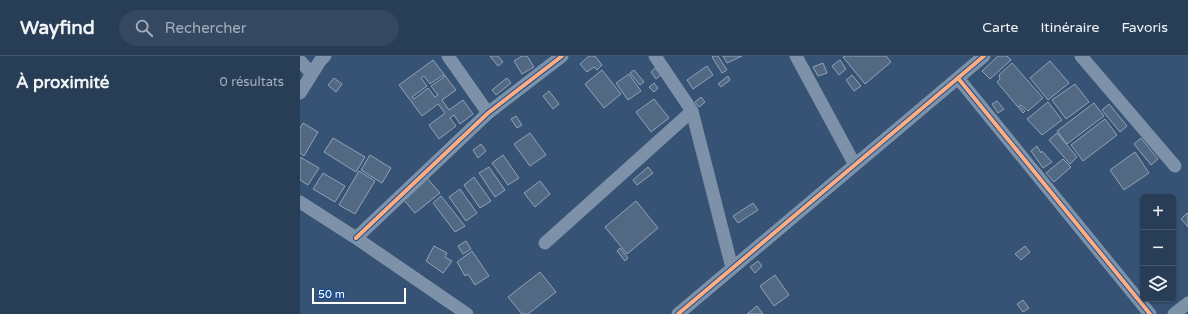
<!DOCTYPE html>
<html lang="fr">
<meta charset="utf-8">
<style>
:root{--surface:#283e57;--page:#344961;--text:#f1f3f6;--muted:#a5aeba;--line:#44576d}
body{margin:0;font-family:"Varela Round",sans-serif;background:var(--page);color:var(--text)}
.controls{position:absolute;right:12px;bottom:12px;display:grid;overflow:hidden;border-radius:6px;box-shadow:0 1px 3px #0004}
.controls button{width:36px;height:36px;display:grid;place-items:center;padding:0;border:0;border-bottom:1px solid var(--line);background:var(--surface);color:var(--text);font:20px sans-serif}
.scale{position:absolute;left:12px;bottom:10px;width:94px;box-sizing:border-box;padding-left:4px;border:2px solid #fff;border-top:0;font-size:11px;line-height:14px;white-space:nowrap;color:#fff;-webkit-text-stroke:3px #1b4f8f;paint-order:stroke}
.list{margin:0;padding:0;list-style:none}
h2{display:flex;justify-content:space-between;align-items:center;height:52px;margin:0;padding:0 16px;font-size:17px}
h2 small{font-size:13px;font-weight:400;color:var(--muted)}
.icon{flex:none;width:22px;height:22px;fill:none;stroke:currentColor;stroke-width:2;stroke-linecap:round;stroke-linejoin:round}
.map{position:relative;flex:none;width:888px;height:258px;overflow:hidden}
header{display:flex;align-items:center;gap:24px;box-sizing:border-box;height:56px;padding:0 20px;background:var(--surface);border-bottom:1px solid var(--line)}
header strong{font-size:19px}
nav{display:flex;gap:22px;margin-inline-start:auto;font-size:14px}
.search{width:280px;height:36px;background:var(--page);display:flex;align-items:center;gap:10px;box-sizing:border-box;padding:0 14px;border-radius:22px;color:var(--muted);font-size:15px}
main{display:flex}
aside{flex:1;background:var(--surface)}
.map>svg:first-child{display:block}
.building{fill:#526984;stroke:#92a2b6;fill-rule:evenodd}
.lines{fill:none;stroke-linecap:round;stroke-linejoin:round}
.minor{stroke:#7d92a8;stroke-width:13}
.cycleway-casing{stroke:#1b4f8f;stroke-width:6}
.cycleway{stroke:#ffac80;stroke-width:4}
</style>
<header>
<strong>Wayfind</strong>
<div class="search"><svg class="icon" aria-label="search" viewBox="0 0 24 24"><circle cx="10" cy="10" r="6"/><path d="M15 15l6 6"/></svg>Rechercher</div>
<nav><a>Carte</a><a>Itinéraire</a><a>Favoris</a></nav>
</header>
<main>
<aside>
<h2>À proximité<small>0 résultats</small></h2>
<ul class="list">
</ul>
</aside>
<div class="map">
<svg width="888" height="258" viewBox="0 0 888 258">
<rect width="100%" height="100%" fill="#365274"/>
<path class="building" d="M190,0H198L203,6L198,10Z
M222,0H227L234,11L222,18L214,5Z
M289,0H295L302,9L297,14L294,11L287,16L280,8Z
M413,0H418L427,14L422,17L412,1Z
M423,0H442L427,7Z
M545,0H586L591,6L565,28L543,1Z
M698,0H707L711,4L690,23L682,15Z
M133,4L156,34L142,44L149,54L163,44L173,58L160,68L154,59L150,62L156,70L139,83L129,69L145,57L138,48L122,60L99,29ZM143,19L144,21L131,30L138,39L135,41L128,32L114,43L112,41L127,30L121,22L124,20L130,28Z
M540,4L546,13L539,19L532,10Z
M750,5L769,27L748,44L730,22Z
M523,7L527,17L518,20L513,11Z
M712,7L743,42L728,55L721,49L719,50L725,55L723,57L697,26L700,23L699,19Z
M407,10L413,19L393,33L387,24Z
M355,12L361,19L356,23L351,16Z
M302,14L321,38L304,52L285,28Z
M334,14L344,26L340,29L330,17Z
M329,18L341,35L328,44L316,27Z
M552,19L561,30L554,35L546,24Z
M428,20L430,24L421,31L418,28Z
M34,22L42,28L36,36L28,29Z
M207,22L211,27L196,39L192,34Z
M354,27L358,32L354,36L349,31Z
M775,28L789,46L766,63L752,44Z
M249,35L259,48L253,53L243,40Z
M401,41L405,46L399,51L395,46Z
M354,43L369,62L351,76L336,56Z
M697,45L704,53L698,57L692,48Z
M748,46L762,64L742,79L727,63Z
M794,47L804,60L767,88L757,75Z
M809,48L827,70L820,76L802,54Z
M216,60L222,69L217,72L211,63Z
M805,63L817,79L783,105L771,89Z
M3,67L18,76L4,100L0,97V72Z
M230,77L246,99L230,110L214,88Z
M757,77L777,101L770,108L749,84Z
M33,82L65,101L56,116L24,96Z
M841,82L858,103L851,109L834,88Z
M181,88L186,95L178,102L173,94Z
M737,90L741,97L742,95L752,106L743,112L731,95Z
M835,96L849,117L824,134L810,114Z
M70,99L91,112L82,127L61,114Z
M203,99L219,122L208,129L192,107Z
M0,101L19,112L8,129L0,124Z
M763,103L771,111L754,126L746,117Z
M189,111L205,134L195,141L179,117Z
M348,111L353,117L337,129L333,124Z
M59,115L75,125L55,158L39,149Z
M23,117L45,130L35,146L13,133Z
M174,121L191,145L180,152L164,129Z
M127,122L140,137L115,157L102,142Z
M240,125L250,138L235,151L224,137Z
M160,133L177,157L166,165L149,141Z
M141,140L165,170L155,176L133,147Z
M336,145L358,172L327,198L305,171Z
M453,147L458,154L438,167L433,160Z
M887,157L888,158V171L881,163Z
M166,185L171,193L163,198L158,190Z
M134,190L147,197L145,201L152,205L143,217L126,205Z
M725,190L730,196L721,204L715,198Z
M320,192L328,202L325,205L317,195Z
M172,195L189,220L175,229L168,218L165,220L157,206Z
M458,205L462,210L455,217L450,211Z
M240,216L256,236L228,258H222L208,241Z
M475,219L489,239L474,250L460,230Z
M723,244L729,252L723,256L717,248Z
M457,250L463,258H447Z"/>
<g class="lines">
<path class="minor" d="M148,0L188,57
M355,0L392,55L432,212
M496,0L555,109
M781,0L875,110
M0,5L12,18
M658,22L850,258
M0,37L20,5L25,0
M0,146L56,182L167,258
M56,182L188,57L262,0
M245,187L392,55
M378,258L684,0
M874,258L888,247"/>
<g class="cycleway-casing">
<path id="cycleway" d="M658,22L850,258
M56,182L188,57L262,0
M378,258L684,0"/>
</g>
<use href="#cycleway" class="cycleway"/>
</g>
</svg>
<div class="controls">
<button>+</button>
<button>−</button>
<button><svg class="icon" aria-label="layers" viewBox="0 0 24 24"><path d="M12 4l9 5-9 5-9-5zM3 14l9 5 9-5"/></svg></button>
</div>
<div class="scale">50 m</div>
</div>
</main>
